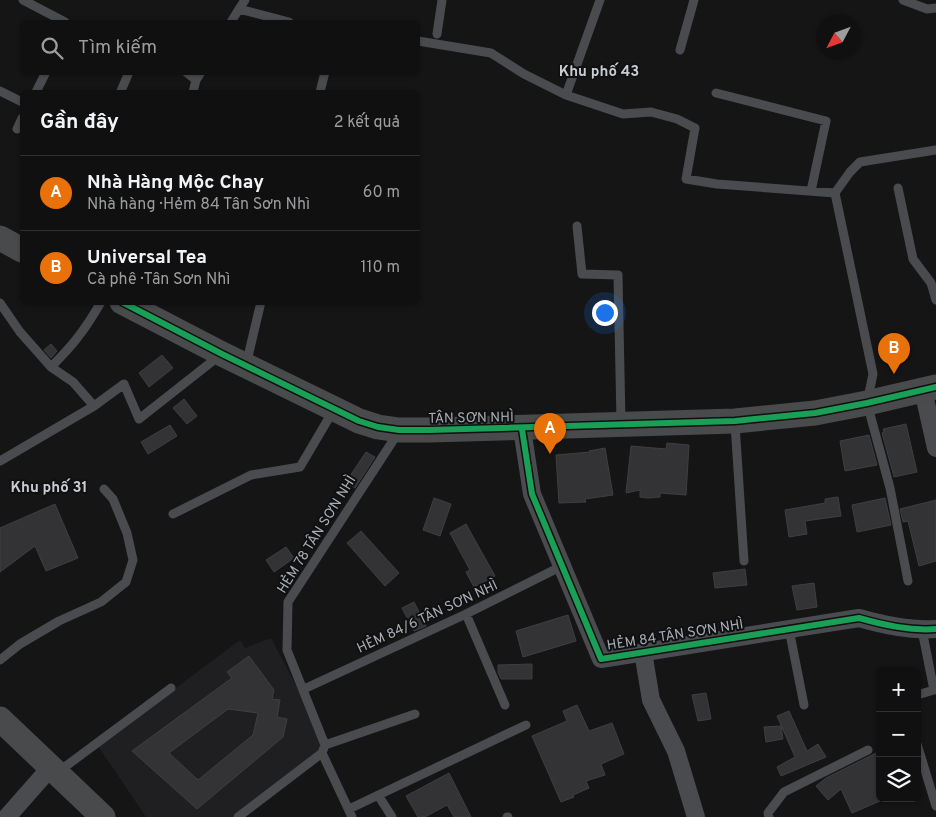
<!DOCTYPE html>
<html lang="vi">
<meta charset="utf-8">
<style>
:root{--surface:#101010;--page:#191919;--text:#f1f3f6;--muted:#9c9d9f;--line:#303030;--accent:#7c3aed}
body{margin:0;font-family:Overpass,sans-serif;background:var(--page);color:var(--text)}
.controls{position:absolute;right:15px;bottom:15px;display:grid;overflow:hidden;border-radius:8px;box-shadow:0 1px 4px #0004}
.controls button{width:45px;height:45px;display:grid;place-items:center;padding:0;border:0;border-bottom:1px solid var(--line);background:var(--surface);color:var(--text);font:25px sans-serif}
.compass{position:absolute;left:816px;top:15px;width:45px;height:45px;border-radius:50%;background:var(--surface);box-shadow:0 1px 4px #0004;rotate:229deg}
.you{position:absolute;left:604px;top:312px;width:18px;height:18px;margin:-12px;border:4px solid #fff;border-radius:50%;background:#1a73e8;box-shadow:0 0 0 8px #1a73e833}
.badge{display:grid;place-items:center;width:32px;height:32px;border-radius:50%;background:var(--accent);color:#fff;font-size:16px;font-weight:700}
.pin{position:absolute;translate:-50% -41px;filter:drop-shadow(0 1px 2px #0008)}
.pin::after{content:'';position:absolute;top:26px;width:18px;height:15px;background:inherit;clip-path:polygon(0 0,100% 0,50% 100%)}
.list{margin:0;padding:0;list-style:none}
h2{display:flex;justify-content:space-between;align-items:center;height:65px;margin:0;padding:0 20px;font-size:21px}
h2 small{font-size:16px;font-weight:400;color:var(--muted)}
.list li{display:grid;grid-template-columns:32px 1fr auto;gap:15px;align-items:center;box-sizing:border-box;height:75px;padding:0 20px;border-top:1px solid var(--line)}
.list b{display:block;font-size:19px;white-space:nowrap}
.list p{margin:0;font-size:16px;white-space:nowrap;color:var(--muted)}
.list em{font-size:16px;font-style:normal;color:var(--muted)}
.icon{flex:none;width:28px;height:28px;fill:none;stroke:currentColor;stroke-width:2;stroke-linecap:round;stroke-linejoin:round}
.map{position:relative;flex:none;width:936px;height:817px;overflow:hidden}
.search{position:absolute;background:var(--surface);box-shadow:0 1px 4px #0004;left:20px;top:20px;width:400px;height:55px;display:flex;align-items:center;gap:12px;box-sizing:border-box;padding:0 18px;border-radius:8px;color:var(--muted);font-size:19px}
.panel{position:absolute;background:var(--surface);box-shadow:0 1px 4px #0004;left:20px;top:90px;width:400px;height:215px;border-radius:8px}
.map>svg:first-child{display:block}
.built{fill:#1f1f21}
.building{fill:#333335;stroke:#3e3f42;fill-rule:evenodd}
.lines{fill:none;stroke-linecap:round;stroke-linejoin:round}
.lane{stroke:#4a4b4e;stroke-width:9}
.street{stroke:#4a4b4e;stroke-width:18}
.secondary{stroke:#494a4c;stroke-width:25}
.cycleway-casing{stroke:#101011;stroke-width:9}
.cycleway{stroke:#1a9f57;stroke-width:6}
.labels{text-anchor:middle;stroke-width:4;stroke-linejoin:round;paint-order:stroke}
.street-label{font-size:14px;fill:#a7adb6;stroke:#101011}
.neighbourhood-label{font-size:15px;font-weight:bold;fill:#c8cbd2;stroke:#101011}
</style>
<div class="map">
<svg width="936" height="817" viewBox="0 0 936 817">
<rect width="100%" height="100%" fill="#151516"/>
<path class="built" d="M271,638L327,744L233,817H146L98,746L240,640L245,648Z"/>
<path class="building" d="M51,344L57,351L51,358L44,350Z
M162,355L173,368L149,387L139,373Z
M184,399L197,416L187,424L173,408Z
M906,424L917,472L894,477L882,433L884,432L883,429Z
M170,425L177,436L148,454L141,442Z
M869,435L877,465L845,471L840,441Z
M667,443L689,445L686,495L660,493V497L648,498L640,497V490L626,493L631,446L666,449Z
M605,448L613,495L585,499L586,502L559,503L556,455L590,452L589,451Z
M366,452L375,457L355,488L346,482Z
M838,497L841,516L805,521L807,534L789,537L785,510L825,503V499Z
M434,498L451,504L440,536L423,530Z
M885,498L891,525L857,532L852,505Z
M936,500V561L919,566L908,521L903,522L900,509Z
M55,504L78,558L46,571L35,546L0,572V528Z
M466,524L495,576L474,587L466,572L470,570L450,533Z
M361,531L399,573L385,586L347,543Z
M286,547L294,558L274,572L266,560Z
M745,569L747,585L715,588L713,573Z
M814,583L817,607L797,610L792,586Z
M414,602L426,626L414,631L402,608Z
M568,615L576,641L523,657L516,631Z
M249,656L274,690L272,699L280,700L277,717L287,719L283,737L197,809L132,751L232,678L227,672ZM228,709L258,713L253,735L198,780L169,753Z
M532,664V679H501L498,672V665Z
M706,693L711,719L698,721L692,695Z
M577,705L589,731L612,723L624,754L601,764L605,775L586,781L589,788L573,795L574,797L561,802L532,736L567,721L563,711Z
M789,711L807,751L818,744L826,757L781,776L777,767L795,757L777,716Z
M781,726L783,739L766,742L764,727Z
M880,751V801L852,813L841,789L828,800L816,786L826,778Z
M449,773L471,817H454L447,805L425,817H418L406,796Z"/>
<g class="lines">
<path class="lane" d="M23,0L65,22
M903,0L927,9L936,8
M239,9L245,0
M231,22L239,9L289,22
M437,34L442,0
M418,41L491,53L524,74L566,95L623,114L651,112L677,119L695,128L686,179L717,184L835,193
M680,50L694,0
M186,72L196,80L201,72
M0,91L22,102
M121,91L129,72
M36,92L46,72
M193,92L196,80
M320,92L325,72
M716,93L826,121L811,191
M566,95L600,0
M17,129L22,118
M898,188L913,259L931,283L936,300
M835,193L873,374L867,403L890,488L908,581
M835,193L850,172L860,162L936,150
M577,226L582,274L618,275L621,422
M0,303L20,332L51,367L73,382L94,406
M246,365L261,302
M51,367C73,345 85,330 101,302
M735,424L744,561
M0,461L94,406L124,384L139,419L219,356
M173,514L251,475L300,467L333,411
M466,614L505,705
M789,629L804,705
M0,660L20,644L59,621L101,602L126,582L133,560L127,533L113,499L104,489
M304,689L466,614L562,566
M917,695L934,690L922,630
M917,744L936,806
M325,745L287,650L288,602L398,433
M322,753L352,817
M58,772L171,688
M378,795L392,817
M349,809L526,725
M238,817L322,753L325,745L415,714
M507,817H508
M769,817L768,813L784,792L868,750"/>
<path class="street" d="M923,390L936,448
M522,429L532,494L601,659L859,618C884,625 910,631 936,629
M643,652L651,700L676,751L696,817
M7,817L51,767"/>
<path class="secondary" d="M0,238L22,250
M122,302L222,354L359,421L378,427L399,430H430L735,421L815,413L867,403L936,387
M0,719L103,817"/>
<g class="cycleway-casing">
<path id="cycleway" d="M122,302L222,354L359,421L378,427L399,430H430L735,421L815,413L867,403L936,387
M522,429L532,494L601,659L859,618C884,625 910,631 936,629"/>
</g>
<use href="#cycleway" class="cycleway"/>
</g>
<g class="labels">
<g class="street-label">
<text transform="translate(471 417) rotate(-1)" y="5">TÂN SƠN NHÌ</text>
<text transform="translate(316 534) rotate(-58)" y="5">HẺM 78 TÂN SƠN NHÌ</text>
<text transform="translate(427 616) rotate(-25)" y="5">HẺM 84/6 TÂN SƠN NHÌ</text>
<text transform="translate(675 634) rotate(-9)" y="5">HẺM 84 TÂN SƠN NHÌ</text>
</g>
<g class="neighbourhood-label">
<text x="599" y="76">Khu phố 43</text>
<text x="49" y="492">Khu phố 31</text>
</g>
</g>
</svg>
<div class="controls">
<button>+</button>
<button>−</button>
<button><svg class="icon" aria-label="layers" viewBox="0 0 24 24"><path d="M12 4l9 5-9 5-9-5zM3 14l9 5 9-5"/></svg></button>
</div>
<svg class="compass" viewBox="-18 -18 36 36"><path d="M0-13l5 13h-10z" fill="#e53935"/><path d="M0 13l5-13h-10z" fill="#9c9d9f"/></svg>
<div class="you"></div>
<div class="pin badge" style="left:550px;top:454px;background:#e8710a">A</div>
<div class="pin badge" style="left:894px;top:374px;background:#e8710a">B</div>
<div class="search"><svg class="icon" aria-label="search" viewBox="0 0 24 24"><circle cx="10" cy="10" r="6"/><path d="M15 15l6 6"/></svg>Tìm kiếm</div>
<section class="panel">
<h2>Gần đây<small>2 kết quả</small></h2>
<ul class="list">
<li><span class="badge" style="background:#e8710a">A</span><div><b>Nhà Hàng Mộc Chay</b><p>Nhà hàng · Hẻm 84 Tân Sơn Nhì</p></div><em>60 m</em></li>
<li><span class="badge" style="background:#e8710a">B</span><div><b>Universal Tea</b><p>Cà phê · Tân Sơn Nhì</p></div><em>110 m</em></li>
</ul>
</section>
</div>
